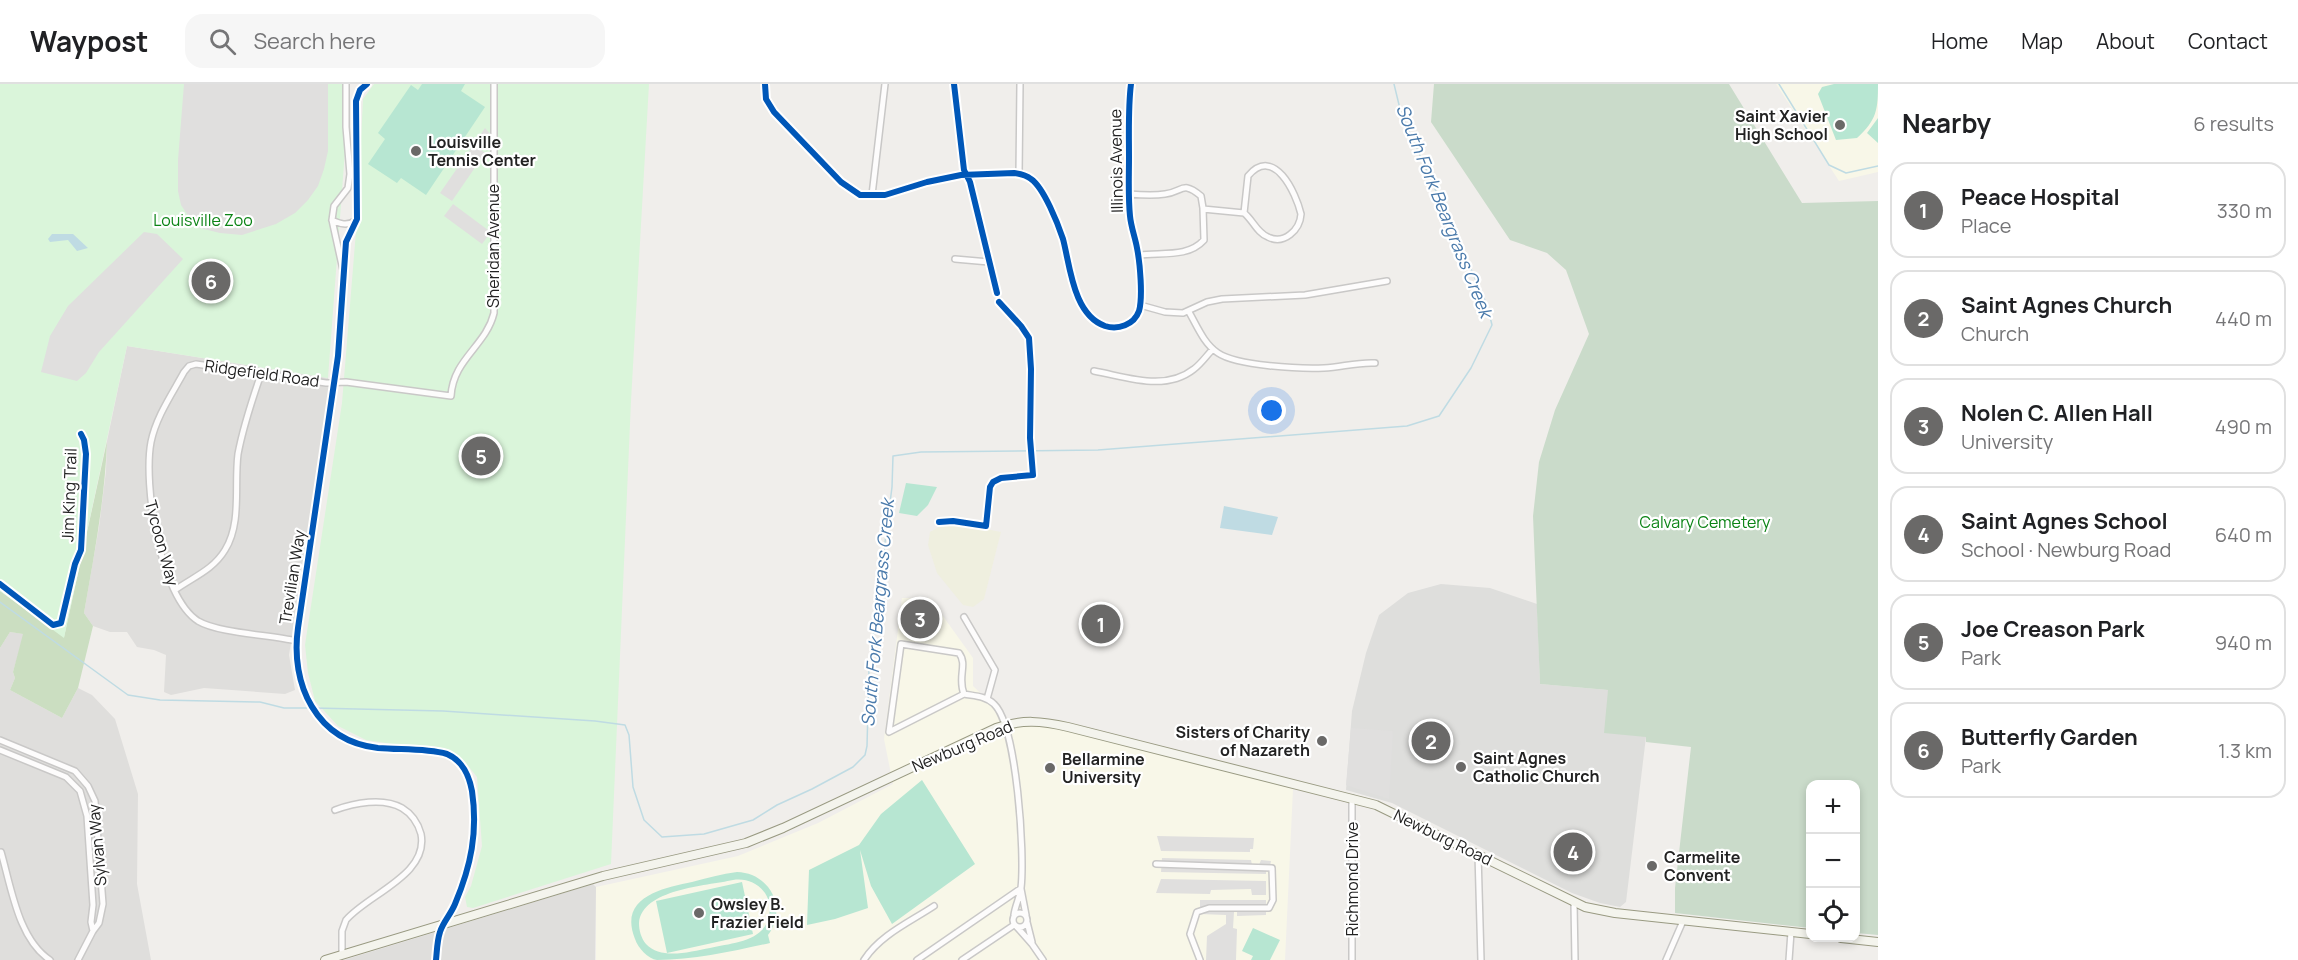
<!DOCTYPE html>
<meta charset="utf-8">
<style>
:root{--surface:#fff;--page:#f6f6f6;--text:#202124;--muted:#757577;--line:#e0e0e0;--accent:#6a6968}
body{margin:0;font-family:Manrope,sans-serif;background:var(--page);color:var(--text)}
.controls{position:absolute;right:18px;bottom:18px;display:grid;overflow:hidden;border-radius:12px;box-shadow:0 3px 9px #0003}
.controls button{width:54px;height:54px;display:grid;place-items:center;padding:0;border:0;border-bottom:2px solid var(--line);background:var(--surface);color:var(--text);font:30px sans-serif}
.you{position:absolute;left:1272px;top:327px;width:21px;height:21px;margin:-15px;border:4px solid #fff;border-radius:50%;background:#1a73e8;box-shadow:0 0 0 9px #1a73e833}
.badge{display:grid;place-items:center;width:39px;height:39px;border-radius:50%;background:var(--accent);color:#fff;font-size:20px;font-weight:700}
.pin{position:absolute;translate:-50% -50%;border:3px solid #fff;box-shadow:0 2px 6px #0006}
.list{margin:0;padding:0;list-style:none}
h2{display:flex;justify-content:space-between;align-items:center;height:78px;margin:0;padding:0 24px;font-size:26px}
h2 small{font-size:20px;font-weight:400;color:var(--muted)}
.list li{display:grid;grid-template-columns:39px 1fr auto;gap:18px;align-items:center;box-sizing:border-box;height:96px;margin:0 12px 12px;padding:0 12px;border:2px solid var(--line);border-radius:18px}
.list b{display:block;font-size:22px;white-space:nowrap}
.list p{margin:0;font-size:20px;white-space:nowrap;color:var(--muted)}
.list em{font-size:20px;font-style:normal;color:var(--muted)}
.icon{flex:none;width:33px;height:33px;fill:none;stroke:currentColor;stroke-width:2;stroke-linecap:round;stroke-linejoin:round}
.map{position:relative;flex:none;width:1878px;height:876px;overflow:hidden}
header{display:flex;align-items:center;gap:36px;box-sizing:border-box;height:84px;padding:0 30px;background:var(--surface);border-bottom:2px solid var(--line)}
header strong{font-size:28px}
nav{display:flex;gap:33px;margin-inline-start:auto;font-size:21px}
.search{width:420px;height:54px;background:var(--page);display:flex;align-items:center;gap:15px;box-sizing:border-box;padding:0 21px;border-radius:18px;color:var(--muted);font-size:22px}
main{display:flex}
aside{flex:1;background:var(--surface)}
.map>svg:first-child{display:block}
.residential{fill:#dfdedc}
.education{fill:#f8f7e8}
.religious{fill:#dededc}
.farmland{fill:#efefdf}
.forest{fill:#cbdec1}
.cemetery{fill:#cadbca}
.park{fill:#daf5da}
.pitch{fill:#b7e6d2;fill-rule:evenodd}
.parking{fill:#e0dfde}
.water{fill:#bfdbe3}
.lines{fill:none;stroke-linecap:round;stroke-linejoin:round}
.stream{stroke:#bfdbe3;stroke-width:1.5}
.street-casing{stroke:#c9c8c7;stroke-width:8}
.secondary-casing{stroke:#999a82;stroke-width:10}
.street{stroke:#fdfcfc;stroke-width:5}
.secondary{stroke:#f4f4ed;stroke-width:8}
.cycleway-casing{stroke:#fff;stroke-width:10}
.cycleway{stroke:#0057b8;stroke-width:6}
.poi-dot{fill:#6a6968;stroke:#fff;stroke-width:2}
.labels{text-anchor:middle;stroke-width:4.5;stroke-linejoin:round;paint-order:stroke}
.poi-label{font-size:16px;font-weight:bold;fill:#222;stroke:#fff;text-anchor:start}
.street-label{font-size:16px;fill:#222;stroke:#fff}
.park-label{font-size:16px;fill:#0c8416;stroke:#fff}
.water-label{font-size:18px;font-style:italic;fill:#4a7aab;stroke:#fff}
</style>
<header>
<strong>Waypost</strong>
<div class="search"><svg class="icon" aria-label="search" viewBox="0 0 24 24"><circle cx="10" cy="10" r="6"/><path d="M15 15l6 6"/></svg>Search here</div>
<nav><a>Home</a><a>Map</a><a>About</a><a>Contact</a></nav>
</header>
<main>
<div class="map">
<svg width="1878" height="876" viewBox="0 0 1878 876">
<rect width="100%" height="100%" fill="#f0eeeb"/>
<path class="residential" d="M127,262L328,294L330,311L289,571L295,606L285,610L204,604L171,611L164,608L166,571L154,566L137,563L127,548H110L93,542L84,529L99,443L106,387L107,357Z
M10,548L24,550L13,588L15,594L10,606L62,634L78,604L92,611L115,635L138,710L137,800L151,876H0V564Z
M593,800L596,803L595,876H344Z"/>
<path class="education" d="M1776,0H1878V88L1839,97Z
M902,514H930L973,574V602L1012,639L1044,640L1293,705L1285,876H596V803L738,772L818,739L893,700L884,655Z"/>
<path class="religious" d="M1441,500L1490,504L1537,520L1540,600L1608,606L1646,653L1626,818L1620,823L1600,819L1572,809L1392,719L1346,706L1352,627L1366,569L1379,531L1408,509Z"/>
<path class="farmland" d="M946,439H955L1001,448L984,515L973,523L963,521L937,489L928,461L930,448Z"/>
<path class="forest" d="M107,357C105,415 94,472 84,529L93,542L78,604L62,634L10,606L15,594L13,588L23,550L10,548L0,564V507L64,553Z"/>
<path class="cemetery" d="M1434,0H1729L1802,119L1878,117V851L1856,849V700H1810V844L1675,829V804L1691,663L1646,658V653L1604,649L1608,606L1540,600L1533,432L1539,378L1555,326L1589,250L1566,186L1547,169L1510,156L1431,38Z"/>
<path class="park" d="M0,0H350L328,294L127,262L64,554L0,507Z
M374,0H649L631,317L611,780L473,824L467,823L465,813L471,802L482,762L477,693L465,678L451,666L433,662L399,661L366,656L338,642L315,617L308,589L305,561L342,319L357,135L363,15Z"/>
<path class="pitch" d="M422,0H465L461,7L485,23L426,111L401,94L397,99L368,80L385,55L378,49L411,1L418,6Z
M1834,0H1878C1878,25 1877,36 1857,54L1836,56L1818,10L1822,3Z
M1878,34V59L1867,49Z
M906,399L937,403L928,421L917,432L899,429Z
M922,696L975,780L892,840L871,802L860,766L868,824L835,835L807,841L809,786L859,761L881,730Z
M737,788C770,789 788,824 768,851L770,859C734,867 694,876 657,876C648,875 638,864 635,855C618,813 663,804 692,798C707,794 722,790 737,788ZM733,796C745,794 757,798 765,809C769,815 771,823 769,831C765,858 732,859 710,864C689,868 661,876 646,860C641,854 639,846 639,839C642,805 706,802 733,796Z
M742,798L753,850L667,869L656,817Z
M1253,844L1280,856L1270,876H1251L1253,872L1242,867Z"/>
<path class="parking" d="M184,0H328V67L324,85L318,102L308,116L295,129L276,140L242,151L220,149L200,144L191,136L181,121L178,107V76Z
M485,44L491,51L481,66L485,69L452,117L440,109Z
M453,120L488,146L485,150L488,152L482,160L444,132Z
M144,148L157,150L183,175L99,268L86,289L77,297L41,288L50,252L68,222Z
M1351,644L1393,647L1389,715L1346,701Z
M1157,752L1254,754L1253,765H1250V768L1161,767Z
M1162,774L1251,776L1252,781H1259L1261,776L1271,777L1269,787H1266V790L1161,788Z
M1161,795L1266,797V811H1252L1251,805L1211,806L1210,810L1156,809Z
M1200,816H1266V831L1237,832V828H1234L1233,844L1237,845L1236,876H1206L1207,852L1226,840V831L1200,830Z"/>
<path class="water" d="M52,150H73L88,164L77,167L68,156L50,158L48,155Z
M1224,422L1278,433L1272,451L1220,444Z"/>
<g class="lines">
<path class="stream" d="M1779,0L1829,81L1846,89L1878,82
M0,518L128,611L160,616L260,618L284,624H310
M314,624L443,627L595,637L625,641L629,651L633,703L644,736L662,753L704,750L753,736L777,721L812,705L853,683L865,671L867,662L869,585L892,403L893,372L921,368L1098,366L1407,342L1439,332L1471,284L1492,241L1487,221L1401,29L1394,0"/>
<g class="street-casing">
<path id="street" d="M367,0L360,6L356,17L357,135L346,158L338,272L298,544C290,600 316,657 378,664C401,666 425,664 447,670C463,677 469,691 472,707C478,748 471,782 455,820C451,830 443,838 440,848C437,857 437,867 436,876
M765,0L766,15L774,28L841,98L860,111H885L927,98L961,91L1014,89C1021,90 1026,91 1031,95C1044,104 1058,140 1063,155C1070,181 1073,231 1105,242C1118,246 1134,241 1139,227C1143,213 1140,179 1137,164C1135,153 1131,143 1130,132C1128,113 1129,93 1129,73C1129,49 1128,24 1131,0
M954,0L964,86L970,98L997,209
M1019,90L1020,0
M1129,110C1141,111 1153,112 1165,110C1183,108 1182,96 1201,112L1203,124L1204,156C1188,174 1161,168 1139,171
M872,111L885,0
M1203,125L1244,129C1253,136 1257,149 1268,153C1284,161 1300,146 1301,130C1296,109 1274,61 1248,92L1244,129
M332,136C340,140 347,142 355,137
M955,175L989,178
M343,186L332,136L334,122L348,104L350,90L346,43V0
M1140,221L1165,228L1183,229L1207,218L1222,215L1305,211L1387,197
M1189,228C1197,242 1204,260 1218,269C1237,282 1301,285 1324,284C1342,283 1357,278 1375,279
M1094,287C1127,293 1165,308 1194,285C1201,280 1207,271 1213,265
M175,506C193,493 213,486 225,466C242,439 234,401 238,370C243,343 252,316 261,290
M964,533L995,586L987,615
M296,557C271,551 218,549 198,537C160,513 143,400 151,358C156,333 172,310 184,288L189,282L196,280L326,299L346,298L451,312C453,275 486,262 494,229V0
M964,610L889,648L901,560L959,569C968,581 957,593 964,610C974,612 986,612 994,620C1017,642 1025,771 1021,804C1020,813 1015,822 1014,831
M0,656L75,687L88,702L95,717L103,820L99,839L93,847L78,876
M0,666L66,693L80,707L87,732L93,821L91,838L93,847
M1352,714V876
M335,726C354,719 383,713 402,724C412,730 418,739 421,750C429,791 368,810 346,836L342,847V870
M1,768C11,802 18,855 50,876
M1478,770L1481,876
M1156,780L1272,784L1273,816L1269,824H1209L1197,828L1190,850L1200,876
M1021,805L1026,831
M1574,819L1575,876
M1013 836a7 7 0 1 1 14 0a7 7 0 1 1-14 0Z
M1027,838L1032,858
M1016,842L1032,860L1043,876
M864,876C880,851 910,838 934,822
M917,876L1020,805
M962,876L1014,841
M1666,876L1683,837
M1789,876L1791,848"/>
</g>
<g class="secondary-casing">
<path id="secondary" d="M1841,854L1878,858
M325,876L603,792L746,759L783,744L996,644C1022,635 1042,637 1068,643L1376,721L1585,823L1615,829L1810,850"/>
</g>
<use href="#street" class="street"/>
<use href="#secondary" class="secondary"/>
<g class="cycleway-casing">
<path id="cycleway" d="M367,0L360,6L356,17L357,135L346,158L338,272L298,544C290,600 316,657 378,664C401,666 425,664 447,670C463,677 469,691 472,707C478,748 471,782 455,820C451,830 443,838 440,848C437,857 437,867 436,876
M765,0L766,15L774,28L841,98L860,111H885L927,98L961,91L1014,89C1021,90 1026,91 1031,95C1044,104 1058,140 1063,155C1070,181 1073,231 1105,242C1118,246 1134,241 1139,227C1143,213 1140,179 1137,164C1135,153 1131,143 1130,132C1128,113 1129,93 1129,73C1129,49 1128,24 1131,0
M954,0L964,86L970,98L997,209
M939,438L953,437L986,442L990,403L993,398L1001,394L1033,391L1030,354L1031,285L1029,254L1021,242L999,218
M0,500L53,541L61,539L75,480L81,466L86,370L84,356L81,350"/>
</g>
<use href="#cycleway" class="cycleway"/>
</g>
<g class="poi-dot">
<circle cx="1840" cy="41" r="6"/>
<circle cx="416" cy="67" r="6"/>
<circle cx="1322" cy="657" r="6"/>
<circle cx="1461" cy="683" r="6"/>
<circle cx="1050" cy="684" r="6"/>
<circle cx="1652" cy="782" r="6"/>
<circle cx="699" cy="829" r="6"/>
</g>
<g class="labels">
<g class="poi-label">
<text x="1828" y="38" text-anchor="end">Saint Xavier<tspan x="1828" dy="18">High School</tspan></text>
<text x="428" y="64">Louisville<tspan x="428" dy="18">Tennis Center</tspan></text>
<text x="1310" y="654" text-anchor="end">Sisters of Charity<tspan x="1310" dy="18">of Nazareth</tspan></text>
<text x="1473" y="680">Saint Agnes<tspan x="1473" dy="18">Catholic Church</tspan></text>
<text x="1062" y="681">Bellarmine<tspan x="1062" dy="18">University</tspan></text>
<text x="1664" y="779">Carmelite<tspan x="1664" dy="18">Convent</tspan></text>
<text x="711" y="826">Owsley B.<tspan x="711" dy="18">Frazier Field</tspan></text>
</g>
<g class="street-label">
<text transform="translate(1116 77) rotate(-91)" y="6">Illinois Avenue</text>
<text transform="translate(493 162) rotate(-90)" y="6">Sheridan Avenue</text>
<text transform="translate(262 289) rotate(8)" y="6">Ridgefield Road</text>
<text transform="translate(69 411) rotate(-88)" y="6">Jim King Trail</text>
<text transform="translate(162 459) rotate(75)" y="6">Tycoon Way</text>
<text transform="translate(292 493) rotate(-81)" y="6">Trevilian Way</text>
<text transform="translate(962 662) rotate(-23)" y="6">Newburg Road</text>
<text transform="translate(1443 753) rotate(26)" y="6">Newburg Road</text>
<text transform="translate(97 761) rotate(-95)" y="6">Sylvan Way</text>
<text transform="translate(1352 795) rotate(-90)" y="6">Richmond Drive</text>
</g>
<g class="park-label">
<text x="203" y="142">Louisville Zoo</text>
<text x="1705" y="444">Calvary Cemetery</text>
</g>
<g class="water-label">
<text transform="translate(1444 127) rotate(68)" y="6">South Fork Beargrass Creek</text>
<text transform="translate(878 529) rotate(-85)" y="6">South Fork Beargrass Creek</text>
</g>
</g>
</svg>
<div class="controls">
<button>+</button>
<button>−</button>
<button><svg class="icon" aria-label="locate" viewBox="0 0 24 24"><circle cx="12" cy="12" r="6"/><path d="M12 2v4M12 18v4M2 12h4M18 12h4"/></svg></button>
</div>
<div class="you"></div>
<div class="pin badge" style="left:1101px;top:540px">1</div>
<div class="pin badge" style="left:1431px;top:657px">2</div>
<div class="pin badge" style="left:920px;top:535px">3</div>
<div class="pin badge" style="left:1573px;top:768px">4</div>
<div class="pin badge" style="left:481px;top:372px">5</div>
<div class="pin badge" style="left:211px;top:197px">6</div>
</div>
<aside>
<h2>Nearby<small>6 results</small></h2>
<ul class="list">
<li><span class="badge">1</span><div><b>Peace Hospital</b><p>Place</p></div><em>330 m</em></li>
<li><span class="badge">2</span><div><b>Saint Agnes Church</b><p>Church</p></div><em>440 m</em></li>
<li><span class="badge">3</span><div><b>Nolen C. Allen Hall</b><p>University</p></div><em>490 m</em></li>
<li><span class="badge">4</span><div><b>Saint Agnes School</b><p>School · Newburg Road</p></div><em>640 m</em></li>
<li><span class="badge">5</span><div><b>Joe Creason Park</b><p>Park</p></div><em>940 m</em></li>
<li><span class="badge">6</span><div><b>Butterfly Garden</b><p>Park</p></div><em>1.3 km</em></li>
</ul>
</aside>
</main>
